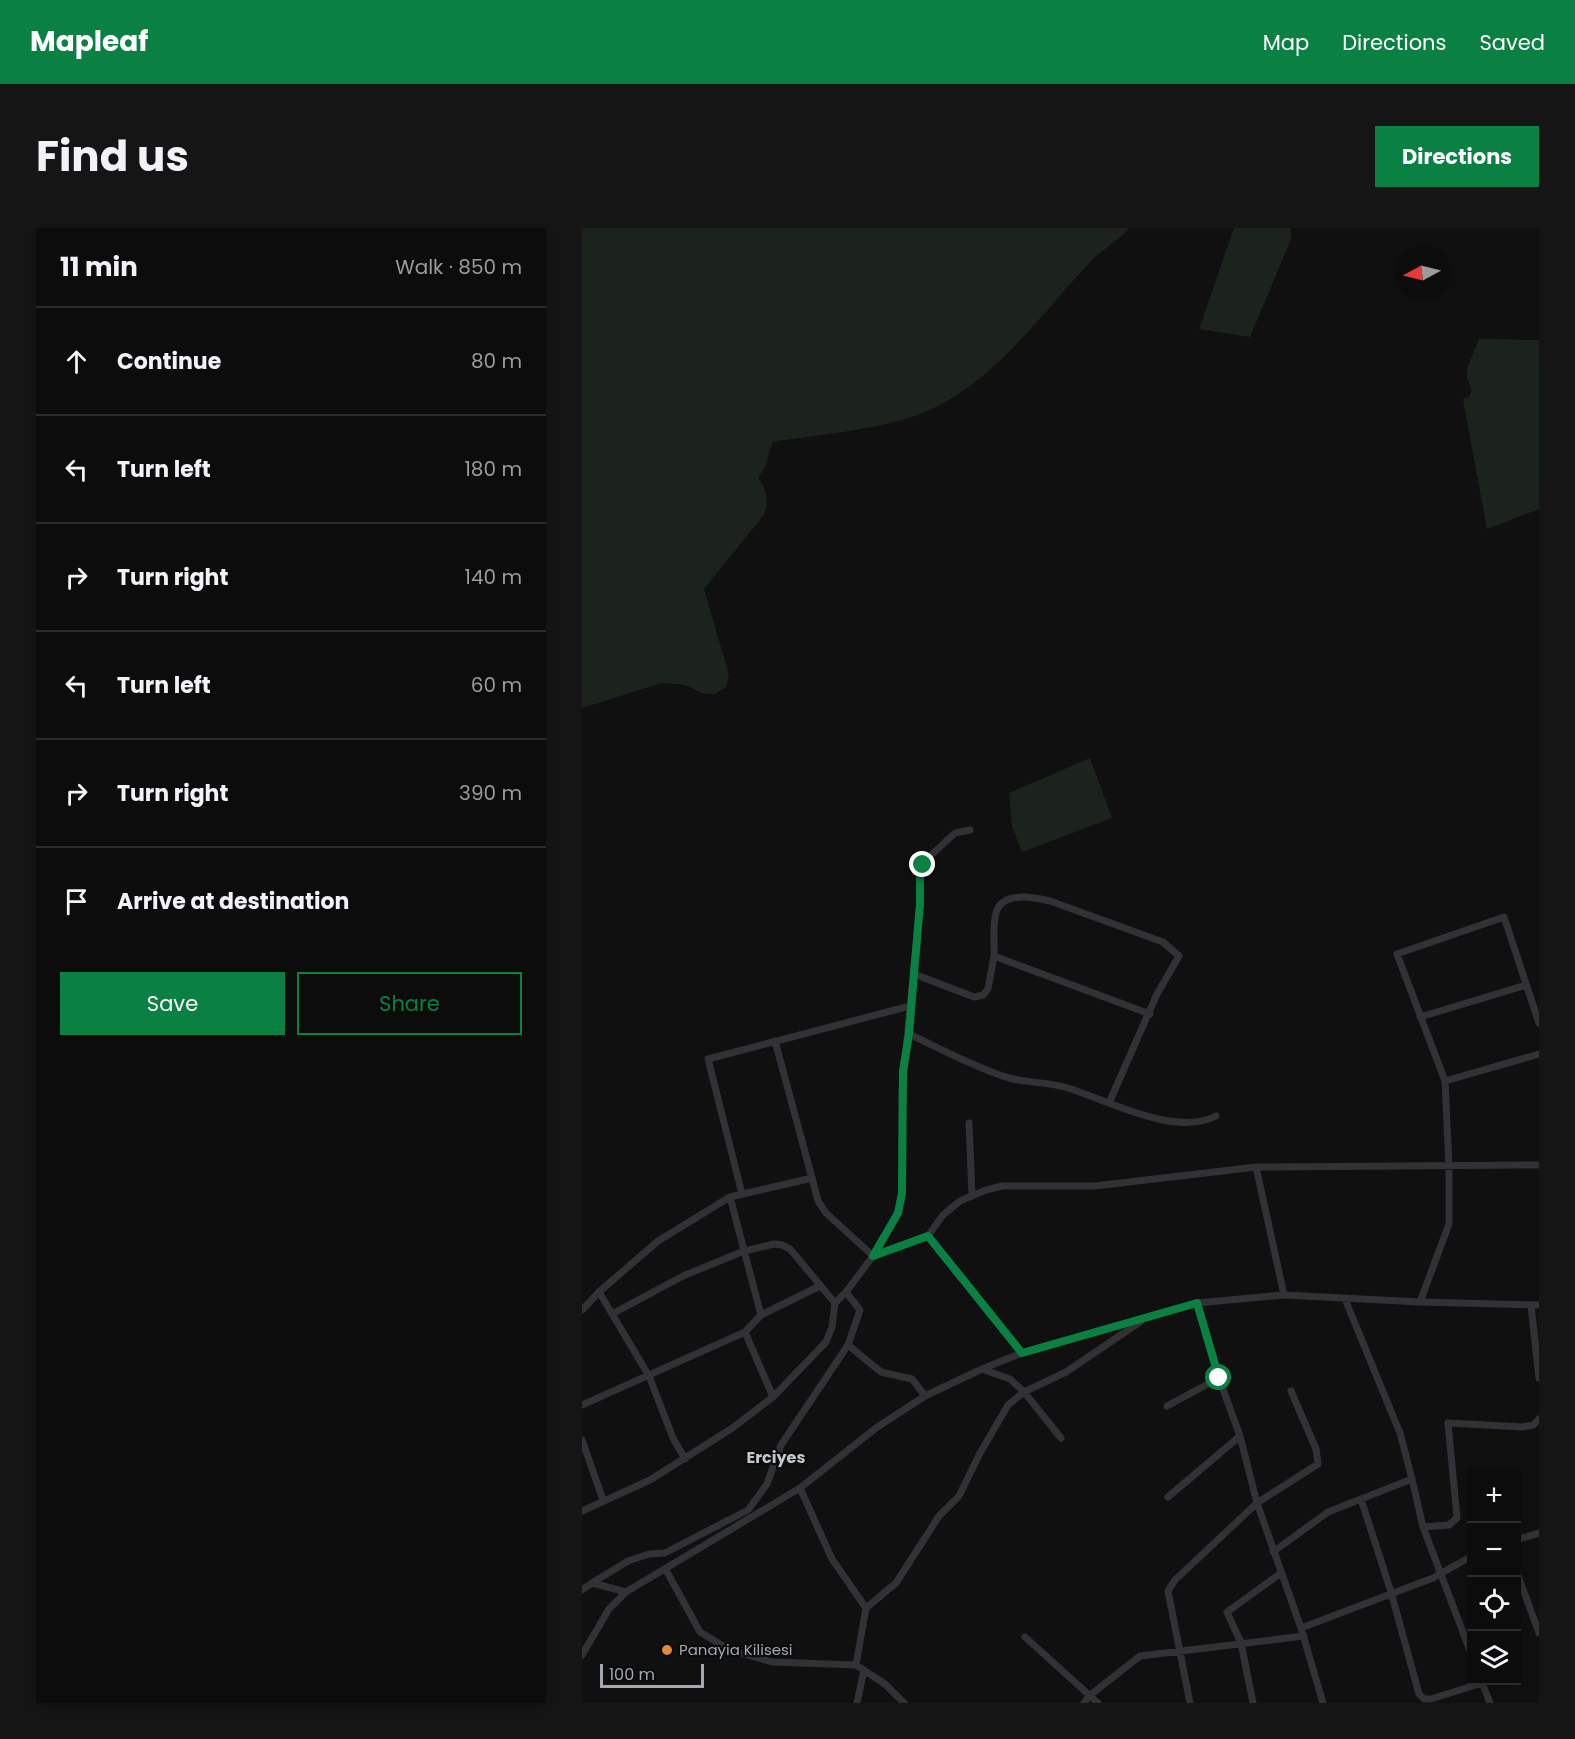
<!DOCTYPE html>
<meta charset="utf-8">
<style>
:root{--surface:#0c0c0d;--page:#151516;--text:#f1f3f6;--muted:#9a9b9d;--line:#2c2c2e;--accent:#0b8043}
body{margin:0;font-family:Poppins,sans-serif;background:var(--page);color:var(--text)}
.controls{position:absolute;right:18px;bottom:18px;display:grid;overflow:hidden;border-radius:0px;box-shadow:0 3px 9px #0003}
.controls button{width:54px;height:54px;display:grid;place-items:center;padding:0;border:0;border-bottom:2px solid var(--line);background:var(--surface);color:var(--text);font:30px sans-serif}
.compass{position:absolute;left:813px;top:18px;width:54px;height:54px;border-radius:50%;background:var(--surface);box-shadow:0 3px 9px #0003;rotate:263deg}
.scale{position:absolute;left:18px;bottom:15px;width:104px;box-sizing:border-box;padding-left:6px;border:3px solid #a2a9b1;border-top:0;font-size:16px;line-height:21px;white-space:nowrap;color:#a2a9b1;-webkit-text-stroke:4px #0b0b0c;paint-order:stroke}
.stop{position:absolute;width:18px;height:18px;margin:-14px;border:4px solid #0b8043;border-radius:50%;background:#fff}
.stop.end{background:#0b8043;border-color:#fff;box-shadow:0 2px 6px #0008}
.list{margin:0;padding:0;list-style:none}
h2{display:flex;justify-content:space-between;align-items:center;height:78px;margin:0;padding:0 24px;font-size:26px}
h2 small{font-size:20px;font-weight:400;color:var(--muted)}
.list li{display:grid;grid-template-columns:39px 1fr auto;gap:18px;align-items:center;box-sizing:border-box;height:108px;padding:0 24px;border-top:2px solid var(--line)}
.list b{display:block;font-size:22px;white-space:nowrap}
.list em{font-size:20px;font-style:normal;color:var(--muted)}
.actions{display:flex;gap:12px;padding:18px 24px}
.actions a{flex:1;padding:14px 0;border:2px solid var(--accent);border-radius:0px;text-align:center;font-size:21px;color:var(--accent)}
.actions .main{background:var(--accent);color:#fff}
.icon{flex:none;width:33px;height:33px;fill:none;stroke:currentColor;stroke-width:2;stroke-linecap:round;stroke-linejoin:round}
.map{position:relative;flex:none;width:957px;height:1475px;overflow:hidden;border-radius:0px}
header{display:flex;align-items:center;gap:36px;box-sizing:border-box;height:84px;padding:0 30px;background:var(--accent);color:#fff}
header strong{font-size:28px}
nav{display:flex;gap:33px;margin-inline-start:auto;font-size:21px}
.intro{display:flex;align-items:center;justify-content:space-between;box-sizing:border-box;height:144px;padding:0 36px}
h1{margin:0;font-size:42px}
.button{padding:15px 27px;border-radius:0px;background:var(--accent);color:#fff;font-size:21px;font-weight:700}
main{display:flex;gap:36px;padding:0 36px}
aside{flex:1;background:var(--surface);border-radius:0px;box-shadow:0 3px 9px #0003}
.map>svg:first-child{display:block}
.green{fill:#1c231c}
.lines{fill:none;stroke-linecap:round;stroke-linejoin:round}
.minor{stroke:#313235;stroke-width:7}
.route{stroke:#0b8043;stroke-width:8}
.poi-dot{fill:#e38835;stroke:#0b0b0c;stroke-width:2}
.labels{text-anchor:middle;stroke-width:4.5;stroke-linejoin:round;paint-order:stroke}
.poi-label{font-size:15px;fill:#a2a9b1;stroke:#0b0b0c;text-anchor:start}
.neighbourhood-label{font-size:16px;font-weight:bold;fill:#c2c7cd;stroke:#0b0b0c}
</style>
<header>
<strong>Mapleaf</strong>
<nav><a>Map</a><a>Directions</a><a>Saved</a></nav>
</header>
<div class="intro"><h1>Find us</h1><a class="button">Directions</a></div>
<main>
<aside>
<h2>11 min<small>Walk · 850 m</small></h2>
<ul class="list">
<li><svg class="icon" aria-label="ahead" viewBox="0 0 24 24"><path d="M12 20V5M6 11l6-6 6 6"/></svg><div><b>Continue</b></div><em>80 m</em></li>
<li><svg class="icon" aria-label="left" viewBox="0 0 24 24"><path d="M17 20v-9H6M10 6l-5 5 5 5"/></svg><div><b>Turn left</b></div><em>180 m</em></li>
<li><svg class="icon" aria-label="right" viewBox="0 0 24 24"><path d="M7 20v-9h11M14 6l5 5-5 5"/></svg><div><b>Turn right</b></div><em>140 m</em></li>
<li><svg class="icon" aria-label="left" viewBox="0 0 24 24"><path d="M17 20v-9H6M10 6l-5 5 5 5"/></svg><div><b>Turn left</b></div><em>60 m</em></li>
<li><svg class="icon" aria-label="right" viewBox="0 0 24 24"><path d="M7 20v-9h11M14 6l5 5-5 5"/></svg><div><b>Turn right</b></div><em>390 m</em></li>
<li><svg class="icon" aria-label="arrive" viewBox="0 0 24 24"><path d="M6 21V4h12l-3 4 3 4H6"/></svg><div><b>Arrive at destination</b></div></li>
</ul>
<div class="actions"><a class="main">Save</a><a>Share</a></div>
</aside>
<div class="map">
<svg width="957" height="1475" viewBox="0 0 957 1475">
<rect width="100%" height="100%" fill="#101011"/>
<path class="green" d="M0,0H547C536,13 521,21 510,32C458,87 410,158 338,186C291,203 239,206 190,214L184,237L176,250C185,262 187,273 182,287L122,361L147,447L144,459L133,466H122L103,457L80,455L0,480Z
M652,0H709V11L668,109L617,101Z
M897,111L957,112V281L905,301L881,171L887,169L890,162L885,150V140Z
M508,530L530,590L440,624L430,598L427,565Z"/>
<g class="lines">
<path class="minor" d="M412,728L568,786
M332,746L392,769L401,767L406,761C408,750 410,739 412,728C413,715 410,699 414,685C420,663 451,669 468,673L581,714L597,728L575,766L527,875
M838,789L944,757
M327,806C359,821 394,840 427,850C446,855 467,854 486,860C527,873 593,909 634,888
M193,813L230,950
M863,853L957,826
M387,895L390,967
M674,939L702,1067
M160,966L126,831L328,778
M148,969L179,1087
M17,1064L67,1148L91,1210L103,1231
M763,1071L818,1205L830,1251
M838,1074L867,996V938L863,853L815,726L922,689L957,795
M615,1075L637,1150L658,1208L675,1275L719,1400L741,1475
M949,1077L957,1150
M0,1082L17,1064L76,1013L148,969L230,950L236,973L244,985L291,1028L316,985L320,965V863L338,676V646L345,631L373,605L388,602
M30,1086L101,1048L162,1023L192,1016L200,1017L208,1021L253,1075
M163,1104L191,1169
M266,1117L299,1144L330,1151L343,1168
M440,1125L346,1008L361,987L378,973L404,962L420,958H513L674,939L957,937
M400,1141L428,1151L442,1164L479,1210
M0,1177L163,1104L179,1087L238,1058
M585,1178L637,1150
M0,1212L21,1272
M218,1260L250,1331L284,1380
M586,1269L658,1208
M779,1271L809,1364L837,1466L842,1471H849L900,1455
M0,1283L68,1252L149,1201L191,1169L244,1114L250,1099L253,1075L264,1064L291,1028L346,1008
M841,1299L867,1297L875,1290L866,1195L941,1199L951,1197L957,1191
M934,1312L957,1305
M691,1324L746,1284L830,1251L841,1299L890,1428
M84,1342L118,1404L148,1422L190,1434L274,1437L303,1456L322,1475
M934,1342L957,1405
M10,1355L46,1333L67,1326L83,1325L166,1282L185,1256L199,1217L266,1117L278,1082L264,1064
M0,1362L10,1355L44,1364
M719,1400L851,1350L890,1328
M443,1409L516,1475
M0,1427L27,1381L44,1364L218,1260L294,1200L343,1168L400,1141L440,1125L615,1075L702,1067L838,1074L957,1077
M274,1437L284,1380L314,1355L357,1288L377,1268L397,1227L426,1177L442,1164L484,1144L558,1094
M899,1452L908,1475
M275,1475L282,1442
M502,1475L507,1468L558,1428L722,1408
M608,1475L586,1363L593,1352L675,1275L736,1236L734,1221L709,1163
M671,1475L659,1415L645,1384L699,1345"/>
</g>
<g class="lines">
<path class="route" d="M341,637L338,646V676L332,746L327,806L321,843L320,965L316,985L291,1028L346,1008L440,1125L615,1075L637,1150"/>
</g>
<circle class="poi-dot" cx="85" cy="1422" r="6"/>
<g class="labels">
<g class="poi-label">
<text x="97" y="1427">Panayia Kilisesi</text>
</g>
<g class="neighbourhood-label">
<text x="194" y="1235">Erciyes</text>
</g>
</g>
</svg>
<div class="controls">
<button>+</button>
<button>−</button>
<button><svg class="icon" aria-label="locate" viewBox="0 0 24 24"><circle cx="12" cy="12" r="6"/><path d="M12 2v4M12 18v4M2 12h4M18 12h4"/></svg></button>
<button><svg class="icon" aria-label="layers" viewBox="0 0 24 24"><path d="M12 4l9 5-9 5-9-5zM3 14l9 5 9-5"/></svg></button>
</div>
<svg class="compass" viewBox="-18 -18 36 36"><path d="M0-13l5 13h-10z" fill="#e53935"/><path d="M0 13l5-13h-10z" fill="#9a9b9d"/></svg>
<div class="scale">100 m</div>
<div class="stop" style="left:637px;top:1150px"></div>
<div class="stop end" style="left:341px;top:637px"></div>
</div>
</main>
